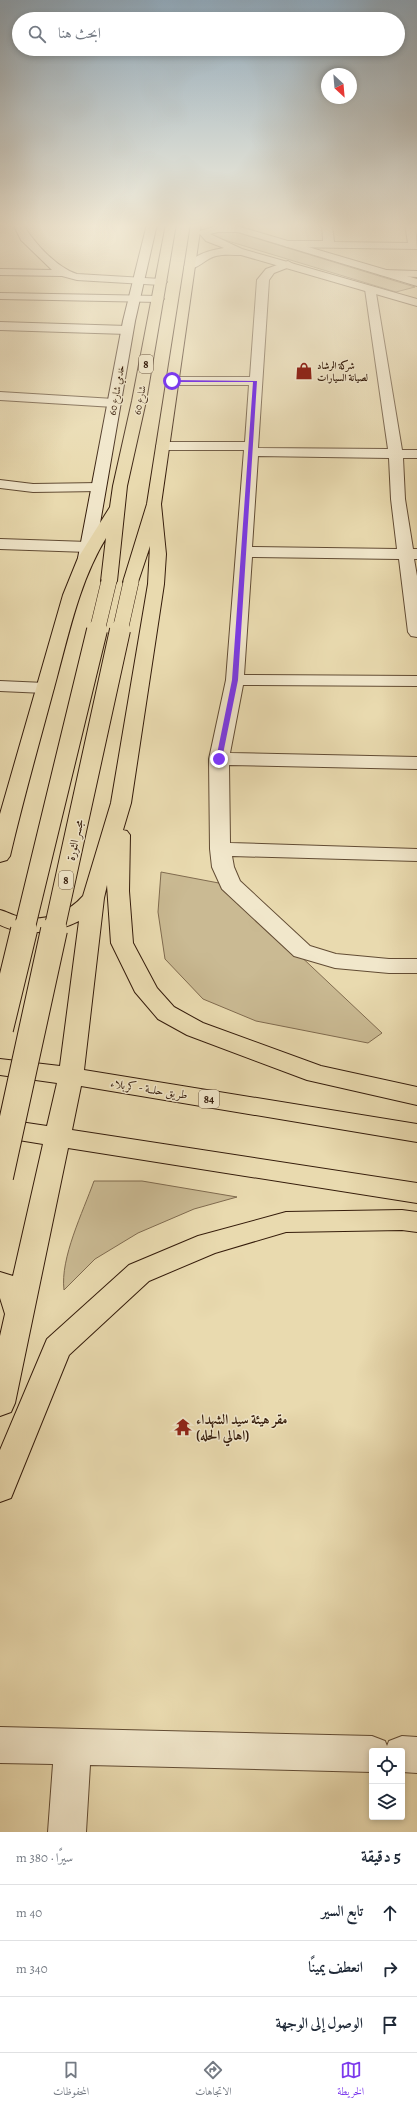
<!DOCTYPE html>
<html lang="ar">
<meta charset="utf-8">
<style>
:root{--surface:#fff;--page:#f6f6f7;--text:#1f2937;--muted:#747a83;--line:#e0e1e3;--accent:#7c3aed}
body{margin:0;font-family:Alegreya,Amiri,serif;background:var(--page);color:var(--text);direction:rtl}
.controls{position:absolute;right:12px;bottom:12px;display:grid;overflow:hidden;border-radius:4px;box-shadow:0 2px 6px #0003}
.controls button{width:36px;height:36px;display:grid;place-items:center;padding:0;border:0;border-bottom:1px solid var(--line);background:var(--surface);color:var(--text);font:20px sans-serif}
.compass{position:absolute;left:321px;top:68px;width:36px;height:36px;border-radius:50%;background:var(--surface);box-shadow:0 2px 6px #0003;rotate:154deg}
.stop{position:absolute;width:12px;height:12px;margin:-9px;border:3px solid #7c3aed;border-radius:50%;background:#fff}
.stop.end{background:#7c3aed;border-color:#fff;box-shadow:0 1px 4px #0008}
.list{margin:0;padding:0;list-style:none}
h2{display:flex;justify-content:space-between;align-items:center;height:52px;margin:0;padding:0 16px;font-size:17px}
h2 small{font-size:13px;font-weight:400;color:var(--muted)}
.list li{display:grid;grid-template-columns:26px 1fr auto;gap:12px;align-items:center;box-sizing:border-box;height:56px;padding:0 16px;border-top:1px solid var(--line)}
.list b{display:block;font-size:15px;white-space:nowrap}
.list em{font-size:13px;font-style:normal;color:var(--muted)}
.icon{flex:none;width:22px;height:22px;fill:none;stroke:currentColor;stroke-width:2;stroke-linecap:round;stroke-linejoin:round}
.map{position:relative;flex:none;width:417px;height:1832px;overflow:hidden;direction:ltr}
.search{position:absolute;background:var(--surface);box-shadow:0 2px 6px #0003;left:12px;right:12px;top:12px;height:44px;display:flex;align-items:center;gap:10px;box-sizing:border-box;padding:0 14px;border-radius:22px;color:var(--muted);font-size:15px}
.sheet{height:220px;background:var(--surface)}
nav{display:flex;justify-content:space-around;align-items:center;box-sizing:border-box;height:56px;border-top:1px solid var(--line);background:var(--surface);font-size:11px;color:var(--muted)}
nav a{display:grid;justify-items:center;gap:2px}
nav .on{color:var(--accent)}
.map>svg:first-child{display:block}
.green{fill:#caba93;stroke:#806b4f}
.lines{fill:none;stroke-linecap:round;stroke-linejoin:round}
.minor-casing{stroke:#624c34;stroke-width:2}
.tertiary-casing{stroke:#624c34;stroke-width:2}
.secondary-casing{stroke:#351c0b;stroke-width:2}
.trunk-casing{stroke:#351c0b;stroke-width:2}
.minor{fill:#f1e7cb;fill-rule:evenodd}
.tertiary{fill:#f1e7cb;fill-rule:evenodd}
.secondary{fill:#f1e7cb;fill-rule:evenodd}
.trunk{fill:#e9daaf;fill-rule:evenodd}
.trunk-bridge-far2-casing{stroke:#351c0b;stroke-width:16;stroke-linecap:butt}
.trunk-bridge-far1-casing{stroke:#351c0b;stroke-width:22;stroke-linecap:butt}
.trunk-bridge-casing{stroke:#351c0b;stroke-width:28;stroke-linecap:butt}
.trunk-bridge-far2{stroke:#e9daaf;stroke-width:15}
.trunk-bridge-far1{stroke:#e9daaf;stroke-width:20}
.trunk-bridge{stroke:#e9daaf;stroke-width:26}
.route{fill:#7c3aed}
.labels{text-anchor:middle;stroke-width:3;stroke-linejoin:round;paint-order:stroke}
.far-poi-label{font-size:10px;font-weight:bold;fill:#351c0b;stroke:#f1e7cb;text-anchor:start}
.far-street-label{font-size:10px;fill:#351c0b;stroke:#f1e7cb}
.shield{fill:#f1e7cb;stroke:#6d5945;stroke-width:1}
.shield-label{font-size:11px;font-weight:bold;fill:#351c0b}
.street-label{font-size:12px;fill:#351c0b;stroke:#f1e7cb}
.near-poi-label{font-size:14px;font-weight:bold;fill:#351c0b;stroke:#f1e7cb;text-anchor:start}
</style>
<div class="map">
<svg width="417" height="1832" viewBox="0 0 417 1832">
<rect width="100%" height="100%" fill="#e9daaf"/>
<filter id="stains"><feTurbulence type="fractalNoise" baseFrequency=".005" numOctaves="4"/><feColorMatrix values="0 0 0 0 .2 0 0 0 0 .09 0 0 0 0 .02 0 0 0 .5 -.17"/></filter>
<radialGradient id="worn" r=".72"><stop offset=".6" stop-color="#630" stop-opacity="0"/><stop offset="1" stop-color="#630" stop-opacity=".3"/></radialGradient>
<path class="green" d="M229,230L415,287L396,292L208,235L212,231Z
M161,872L224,884L382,1033L368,1043L256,1021L203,999L165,959L158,912Z
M94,1181H142L237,1197L194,1209L138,1233L95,1259L64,1290C60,1258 83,1212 94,1181Z"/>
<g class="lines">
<g class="minor-casing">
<path id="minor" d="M13,224H23C33,242 57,268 77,274L161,279L167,282L161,285L77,280L62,276L0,275V269L52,270L21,240Z
M322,224H332L334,242L408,243L405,224H415L417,249L287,247L282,244L287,241H323Z
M288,261L293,264L292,266L274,273L269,280L258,448L388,449L365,289L367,287H375L402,450H417V458H403L405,499L413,549H417V559H414L417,576V637L411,636L408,632L399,559L252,557L244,675L417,676V686L243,685L230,753L417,757V769L229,765L230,843L417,849V861L232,856L234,867L240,881L310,946L336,954L389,959H417V973H389L335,968L294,956L222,889L212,867L210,849L209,759L226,680L244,450H163L158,449L156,446L158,443L163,442H245L249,385H172L166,381L172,377H250L257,280L266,269ZM258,456L389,458L391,499L397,549L252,547Z
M384,270L417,271V277L380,275L379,273L380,271Z
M0,293L158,296L164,299L158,302L0,299Z
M0,322L127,326L133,330L127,334L0,330Z
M0,392L114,399L121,403L114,407L0,400Z
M0,480L33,484L99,483L104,484L106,487L104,490L99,491L33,492L0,488Z
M0,539L88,542L94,544L96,547L94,550L88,552L0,549Z
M0,681L45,683L51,684L54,688L51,692L45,693L0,691Z
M0,1727L372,1736L385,1741L387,1746L389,1741L402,1736L417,1737V1773L402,1772V1751H372V1772L90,1765L86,1832H48L53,1764L0,1763Z"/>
</g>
<g class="tertiary-casing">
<path id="tertiary" d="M216,224H230L417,279V286L238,232H218L210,234L242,249L417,299V306L241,255C233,255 224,254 216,256C206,258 195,272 185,269L184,267C193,255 210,250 224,248L206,241L199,233L200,231L217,226Z"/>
</g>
<g class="secondary-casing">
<path id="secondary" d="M147,224H157L135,321L94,558L92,561H80L78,558L123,321Z"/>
</g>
<g class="trunk-casing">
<path id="trunk" d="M166,224H176L146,401L127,486L117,581L115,584H103L101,581L106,538C80,581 70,629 57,677C41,737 24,796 10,856L7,860L0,862V814L63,595L78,558L110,507L113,486L132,401Z
M191,224H201L161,504L166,554L164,584L131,803L123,830L127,831L130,835L129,891L133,943L157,988L174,1007L203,1023L321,1066L417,1087V1105L307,1080L187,1035L158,1019L135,992L111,943L107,885L104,898L84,1070L417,1124V1142L81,1086L72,1130L417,1183V1203L68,1148L15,1403L11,1412L0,1416V1336L5,1314L0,1298V1272L13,1276L43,1144L0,1137V1119L47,1126L57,1083L0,1075V1059L60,1066L79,921C55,933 25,937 0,925V910C8,912 16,917 24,918C46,921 68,913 83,896L111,803L148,584L150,546L137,585H125L123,582L147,504Z
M402,1210L417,1212V1232L402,1230L286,1232L215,1253L149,1281L69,1355L11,1498L0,1502V1450L47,1339L129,1265L198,1236L286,1212Z"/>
</g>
<use href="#minor" class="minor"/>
<use href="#tertiary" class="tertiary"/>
<use href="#secondary" class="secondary"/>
<use href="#trunk" class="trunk"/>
<g class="trunk-bridge-far2-casing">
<path id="trunk-bridge-far2" d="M97,631L109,581
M120,631L131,582"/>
</g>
<g class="trunk-bridge-far1-casing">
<path id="trunk-bridge-far1" d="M24,931L97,630
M54,931L120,630"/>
</g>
<g class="trunk-bridge-casing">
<path id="trunk-bridge" d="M0,1029L24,930
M0,1177L54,930"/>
</g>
<use href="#trunk-bridge-far2" class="trunk-bridge-far2"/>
<use href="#trunk-bridge-far1" class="trunk-bridge-far1"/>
<use href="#trunk-bridge" class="trunk-bridge"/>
</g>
<linearGradient id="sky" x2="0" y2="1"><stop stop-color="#90a9bb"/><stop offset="0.47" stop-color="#f5eedb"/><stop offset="1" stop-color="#f5eedb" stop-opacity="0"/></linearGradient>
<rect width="417" height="480" fill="url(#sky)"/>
<path class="route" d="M171,380L257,381L238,680L222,759L219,761L216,759L232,680L253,382H172Z"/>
<defs>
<g id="shop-bare" transform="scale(1.38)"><path d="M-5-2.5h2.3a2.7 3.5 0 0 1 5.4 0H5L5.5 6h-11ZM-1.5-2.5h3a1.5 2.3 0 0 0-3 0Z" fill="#8f2418" stroke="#f1e7cb" stroke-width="2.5" paint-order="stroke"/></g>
<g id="temple-bare" transform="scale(1.38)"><path d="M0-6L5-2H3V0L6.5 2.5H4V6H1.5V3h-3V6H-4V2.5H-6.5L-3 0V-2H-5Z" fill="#8f2418" stroke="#f1e7cb" stroke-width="2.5" paint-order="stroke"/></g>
</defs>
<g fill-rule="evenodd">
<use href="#shop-bare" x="304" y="371"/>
<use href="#temple-bare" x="183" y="1427"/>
</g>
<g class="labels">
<g class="far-poi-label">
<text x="317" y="369">شركة الرشاد<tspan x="317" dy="12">لصيانة السيارات</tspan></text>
</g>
<g class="far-street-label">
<text transform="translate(116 390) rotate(-80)" y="4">خدمي شارع 60</text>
<text transform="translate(139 400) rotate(-79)" y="4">شارع 60</text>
</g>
<g class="shield">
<rect x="139" y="355" width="14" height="18" rx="3"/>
<rect x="59" y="871" width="14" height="18" rx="3"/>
<rect x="199" y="1090" width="20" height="18" rx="3"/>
</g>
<g class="shield-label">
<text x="146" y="368">8</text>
<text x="66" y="884">8</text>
<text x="209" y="1103">84</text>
</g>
<g class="street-label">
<text transform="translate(75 840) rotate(-77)" y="4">مجسر الثورة</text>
<text transform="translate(149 1089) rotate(9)" y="4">طريق حلــة - كربلاء</text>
</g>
<g class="near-poi-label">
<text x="196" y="1424">مقر هيئة سيد الشهداء<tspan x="196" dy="16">(اهالي الحله)</tspan></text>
</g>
</g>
<rect width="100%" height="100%" filter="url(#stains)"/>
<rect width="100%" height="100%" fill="url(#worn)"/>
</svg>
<div class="controls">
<button><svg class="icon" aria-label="locate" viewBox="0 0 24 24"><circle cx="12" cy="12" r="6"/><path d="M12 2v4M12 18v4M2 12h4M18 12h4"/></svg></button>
<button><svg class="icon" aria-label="layers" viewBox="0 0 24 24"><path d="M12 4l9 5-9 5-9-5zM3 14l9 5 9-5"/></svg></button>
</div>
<svg class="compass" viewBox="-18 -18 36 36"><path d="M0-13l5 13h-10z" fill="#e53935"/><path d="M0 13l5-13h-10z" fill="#747a83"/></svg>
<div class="stop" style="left:172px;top:381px"></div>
<div class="stop end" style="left:219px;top:759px"></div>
<div class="search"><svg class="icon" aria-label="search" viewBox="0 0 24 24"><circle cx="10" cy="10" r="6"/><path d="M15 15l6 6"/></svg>ابحث هنا</div>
</div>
<section class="sheet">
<h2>5 دقيقة<small>سيرًا · 380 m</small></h2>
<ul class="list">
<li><svg class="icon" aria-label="ahead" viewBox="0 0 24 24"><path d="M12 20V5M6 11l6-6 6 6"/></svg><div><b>تابع السير</b></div><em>40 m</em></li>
<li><svg class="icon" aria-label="right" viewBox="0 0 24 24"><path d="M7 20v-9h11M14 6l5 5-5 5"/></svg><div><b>انعطف يمينًا</b></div><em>340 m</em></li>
<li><svg class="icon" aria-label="arrive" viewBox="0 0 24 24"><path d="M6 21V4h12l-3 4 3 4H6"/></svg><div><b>الوصول إلى الوجهة</b></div></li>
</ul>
</section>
<nav>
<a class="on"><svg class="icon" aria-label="map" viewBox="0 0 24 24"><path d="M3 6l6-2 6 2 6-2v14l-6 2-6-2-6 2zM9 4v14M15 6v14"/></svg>الخريطة</a>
<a><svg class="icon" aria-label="directions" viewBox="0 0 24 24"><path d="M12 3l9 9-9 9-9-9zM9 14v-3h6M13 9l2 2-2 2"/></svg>الاتجاهات</a>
<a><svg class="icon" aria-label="saved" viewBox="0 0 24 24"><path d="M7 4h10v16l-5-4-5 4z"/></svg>المحفوظات</a>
</nav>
